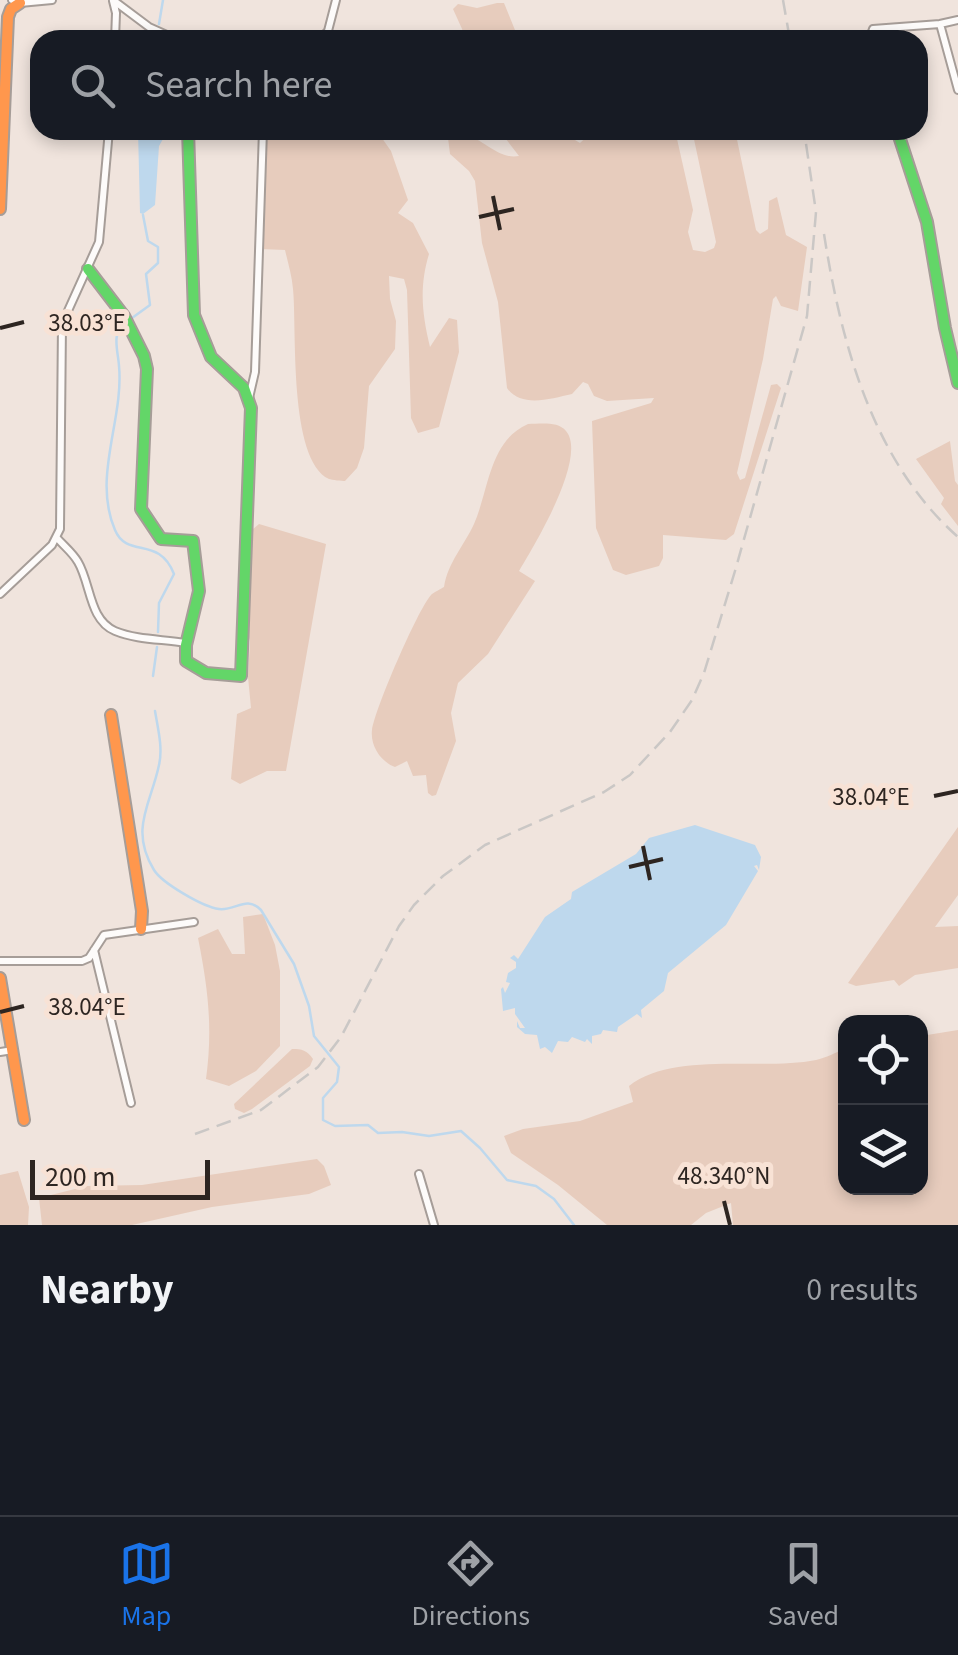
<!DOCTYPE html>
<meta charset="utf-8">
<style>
:root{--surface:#171b24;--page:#242831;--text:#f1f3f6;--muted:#9ea1a6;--line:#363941;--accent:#1a73e8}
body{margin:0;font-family:"Source Sans 3",sans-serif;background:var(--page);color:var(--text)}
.controls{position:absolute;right:30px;bottom:30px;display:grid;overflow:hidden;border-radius:20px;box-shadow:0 5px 15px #0003}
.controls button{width:90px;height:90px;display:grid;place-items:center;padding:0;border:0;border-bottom:2px solid var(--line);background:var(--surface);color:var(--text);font:50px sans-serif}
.scale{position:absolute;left:30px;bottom:25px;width:180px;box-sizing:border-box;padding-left:10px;border:5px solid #2d2521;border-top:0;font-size:28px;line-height:35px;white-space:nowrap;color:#2d2521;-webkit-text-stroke:8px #f8e2d5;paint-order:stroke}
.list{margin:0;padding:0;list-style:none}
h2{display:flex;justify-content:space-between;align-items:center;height:130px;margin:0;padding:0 40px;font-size:42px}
h2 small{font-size:32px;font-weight:400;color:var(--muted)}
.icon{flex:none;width:55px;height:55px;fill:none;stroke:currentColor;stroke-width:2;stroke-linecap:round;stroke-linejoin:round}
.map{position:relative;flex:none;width:958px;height:1225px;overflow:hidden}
.search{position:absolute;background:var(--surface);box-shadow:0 5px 15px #0003;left:30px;right:30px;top:30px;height:110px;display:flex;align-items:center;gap:25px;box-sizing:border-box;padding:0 35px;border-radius:30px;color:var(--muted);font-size:38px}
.sheet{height:290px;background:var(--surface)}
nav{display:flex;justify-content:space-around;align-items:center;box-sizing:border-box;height:140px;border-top:2px solid var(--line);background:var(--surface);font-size:28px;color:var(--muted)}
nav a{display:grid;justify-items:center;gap:5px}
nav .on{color:var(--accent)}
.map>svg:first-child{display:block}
.green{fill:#e7ccbd}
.water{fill:#bed8ed}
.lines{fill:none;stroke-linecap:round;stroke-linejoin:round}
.stream{stroke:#bed8ed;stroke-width:2.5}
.street-casing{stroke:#a69d98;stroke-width:10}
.fast-casing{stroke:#a69d98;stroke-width:14}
.slow-casing{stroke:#a69d98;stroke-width:14}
.street{stroke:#fdfbfa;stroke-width:6}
.fast{stroke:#63d668;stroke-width:10}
.slow{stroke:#ff974d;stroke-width:10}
.rail{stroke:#cac7c5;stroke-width:2.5;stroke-dasharray:15 8;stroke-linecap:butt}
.ticks{fill:none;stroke:#2d2521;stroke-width:4}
.ticks-label{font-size:25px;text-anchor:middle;fill:#2d2521;stroke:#f8e2d5;stroke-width:10;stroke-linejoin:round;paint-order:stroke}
</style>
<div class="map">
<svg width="958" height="1225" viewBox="0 0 958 1225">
<rect width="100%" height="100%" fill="#f0e4dd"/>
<path class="green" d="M497,3H504L519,40H467L453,9L458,4L477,8Z
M264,130L377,131L391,151L408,200L398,213L413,223L429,254C419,287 422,314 430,347L449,318L457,320L459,352L439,427L418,433L411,418L407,290L404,279L389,276L390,299L396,321L395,349L369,386L364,448L357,468L345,481C342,481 332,480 329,479C288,460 297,328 293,289C292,276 288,263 285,250L260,249Z
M499,130H571L575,140L580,143L594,130H675L693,210L688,232L693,250L705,252L714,248L716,242L692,130H735L756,230L760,234L768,229L769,201L777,197L786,235L807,247L798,311L781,306L776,296L773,299L763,359L737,473L740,480L745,478L771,385L777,384L781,388L734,534L726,540L663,535V558L659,566L626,575L613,570L596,528L592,421L651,403L654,398L607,401L594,396L588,384L583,382L572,394C550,399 521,408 507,388L498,302L482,243L475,181L469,171L450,154L448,138C476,124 492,161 519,156Z
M528,424C540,424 558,421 566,431C588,457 534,546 519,571L535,581L488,654L458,683L451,713L456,741L436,795L432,796L428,793L426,775L413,776L407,761L395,767C381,762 370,746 372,730C375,709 417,611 431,595C433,593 442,588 444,587C448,562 464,546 474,524C489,490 489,441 528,424Z
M950,441L955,481L958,485V526L941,504L944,498L916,459Z
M259,524L326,544L286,771H267L240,784L231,779L237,714L251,708L248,677L250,641L244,622L252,530Z
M958,827V895L935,927L958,926V968L915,975L899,986L894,980L856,986L848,983Z
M263,914L275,945L280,971V1046L256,1071L229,1086L206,1079C213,1028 208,988 198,938L218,929L232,954H245L243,917Z
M958,1030V1225H733L731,1203L706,1213L691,1225H607L558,1185L511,1153L504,1136L523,1129L580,1121L633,1102L629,1086C673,1051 763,1071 816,1060C826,1058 836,1052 845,1049L846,1188H920L921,1036Z
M292,1049C302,1049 307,1050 313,1059L310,1066L252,1109L244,1113L235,1109L234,1104Z
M317,1159L324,1166L331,1185L309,1194L212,1207L132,1225H42L39,1198L87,1186L142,1185Z
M18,1171L29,1207L28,1225H0V1175Z"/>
<path class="water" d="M138,130H161L163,139L159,146L155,205L143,214L140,213Z
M695,825L755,845L761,857L759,870L757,865L754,866L758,871L726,925L668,973L664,991L641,1010L642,1018L637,1014L618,1027L617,1032L603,1030L601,1034L592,1036V1044L587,1039L585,1042L572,1037L568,1042L558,1041L552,1053L545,1047L540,1049L537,1035L525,1034L517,1027V1021L520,1028H525L515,1014V1008L503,1011L501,989L503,987L505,993L510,983L506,982L508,973L516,968V962L510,958L514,955L518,959L545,917L571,899L572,892L636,854L649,838Z"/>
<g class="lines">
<path class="stream" d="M159,24L163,0
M132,318L150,305L146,274L158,263V247L148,241L143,215
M125,322C111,334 118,350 119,366C124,420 92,477 115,530C127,559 159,535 174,574L159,603L158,632
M153,676L157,647
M155,711C158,729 163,748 159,765C151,804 129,829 154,870C162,883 203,907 219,909C236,911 246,895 261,910L294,964L309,1006L314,1036L339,1067L337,1082L323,1098V1120L335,1126L368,1125L378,1133L402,1132L429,1136L461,1131L480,1148L507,1180L536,1186L554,1199L574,1225"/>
<g class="street-casing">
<path id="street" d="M12,0L20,3L52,0
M113,0L149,27L178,40
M113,1L116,13L115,40
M940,24L958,90
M218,40H244
M319,40L328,31L336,0
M869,40L873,29L940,24L958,20
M249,398L255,372L263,130
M57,538C64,546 73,553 78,562C91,584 89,620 115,631C137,640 162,639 186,643
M0,594L52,545L60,529L62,324L99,242L109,130
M94,950L131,1103
M0,961H82L89,958L104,935L194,922
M0,1052L13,1050
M419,1174L434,1225"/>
</g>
<g class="fast-casing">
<path id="fast" d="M897,130L927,222L945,328L958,383
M88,269L124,316L144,356L147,369L141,509L161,539L193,541L199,591L186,645V661L206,673L241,676L251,408L244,388L211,357L194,315L188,130"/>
</g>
<g class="slow-casing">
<path id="slow" d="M0,209L8,17L11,9L20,3
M111,715L142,911L141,929
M0,978L24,1120"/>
</g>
<use href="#street" class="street"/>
<use href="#fast" class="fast"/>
<use href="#slow" class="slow"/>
<path class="rail" d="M783,0L790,40
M824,234C841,342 872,461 958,537
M195,1134L261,1110L318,1067L341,1037L399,926L414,905L443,876L485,845L604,792L630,775L670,732L692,700L704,673L735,571L807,316L816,212L804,130"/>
</g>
<path class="ticks" d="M493,196L500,230M479,217L514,209M0,328L24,322M934,796L958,791M643,846L650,880M629,867L663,859M0,1012L24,1006M724,1201L730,1225"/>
<g class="ticks-label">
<text x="87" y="331">38.03°E</text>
<text x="871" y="805">38.04°E</text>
<text x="87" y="1015">38.04°E</text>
<text x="724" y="1184">48.340°N</text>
</g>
</svg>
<div class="controls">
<button><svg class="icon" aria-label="locate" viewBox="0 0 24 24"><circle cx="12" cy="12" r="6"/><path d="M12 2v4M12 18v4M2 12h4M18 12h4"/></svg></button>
<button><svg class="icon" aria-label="layers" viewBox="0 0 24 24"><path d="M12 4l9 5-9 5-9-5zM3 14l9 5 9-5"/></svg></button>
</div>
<div class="scale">200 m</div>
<div class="search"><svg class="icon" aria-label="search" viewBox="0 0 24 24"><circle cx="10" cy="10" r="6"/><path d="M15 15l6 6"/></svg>Search here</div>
</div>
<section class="sheet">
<h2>Nearby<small>0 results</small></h2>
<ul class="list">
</ul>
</section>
<nav>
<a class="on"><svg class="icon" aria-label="map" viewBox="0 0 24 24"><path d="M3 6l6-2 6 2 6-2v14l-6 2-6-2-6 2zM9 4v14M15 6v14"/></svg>Map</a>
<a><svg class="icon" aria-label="directions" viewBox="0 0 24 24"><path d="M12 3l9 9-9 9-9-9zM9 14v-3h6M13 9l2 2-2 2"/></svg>Directions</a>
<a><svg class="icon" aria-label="saved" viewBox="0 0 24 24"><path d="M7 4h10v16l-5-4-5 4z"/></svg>Saved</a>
</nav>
